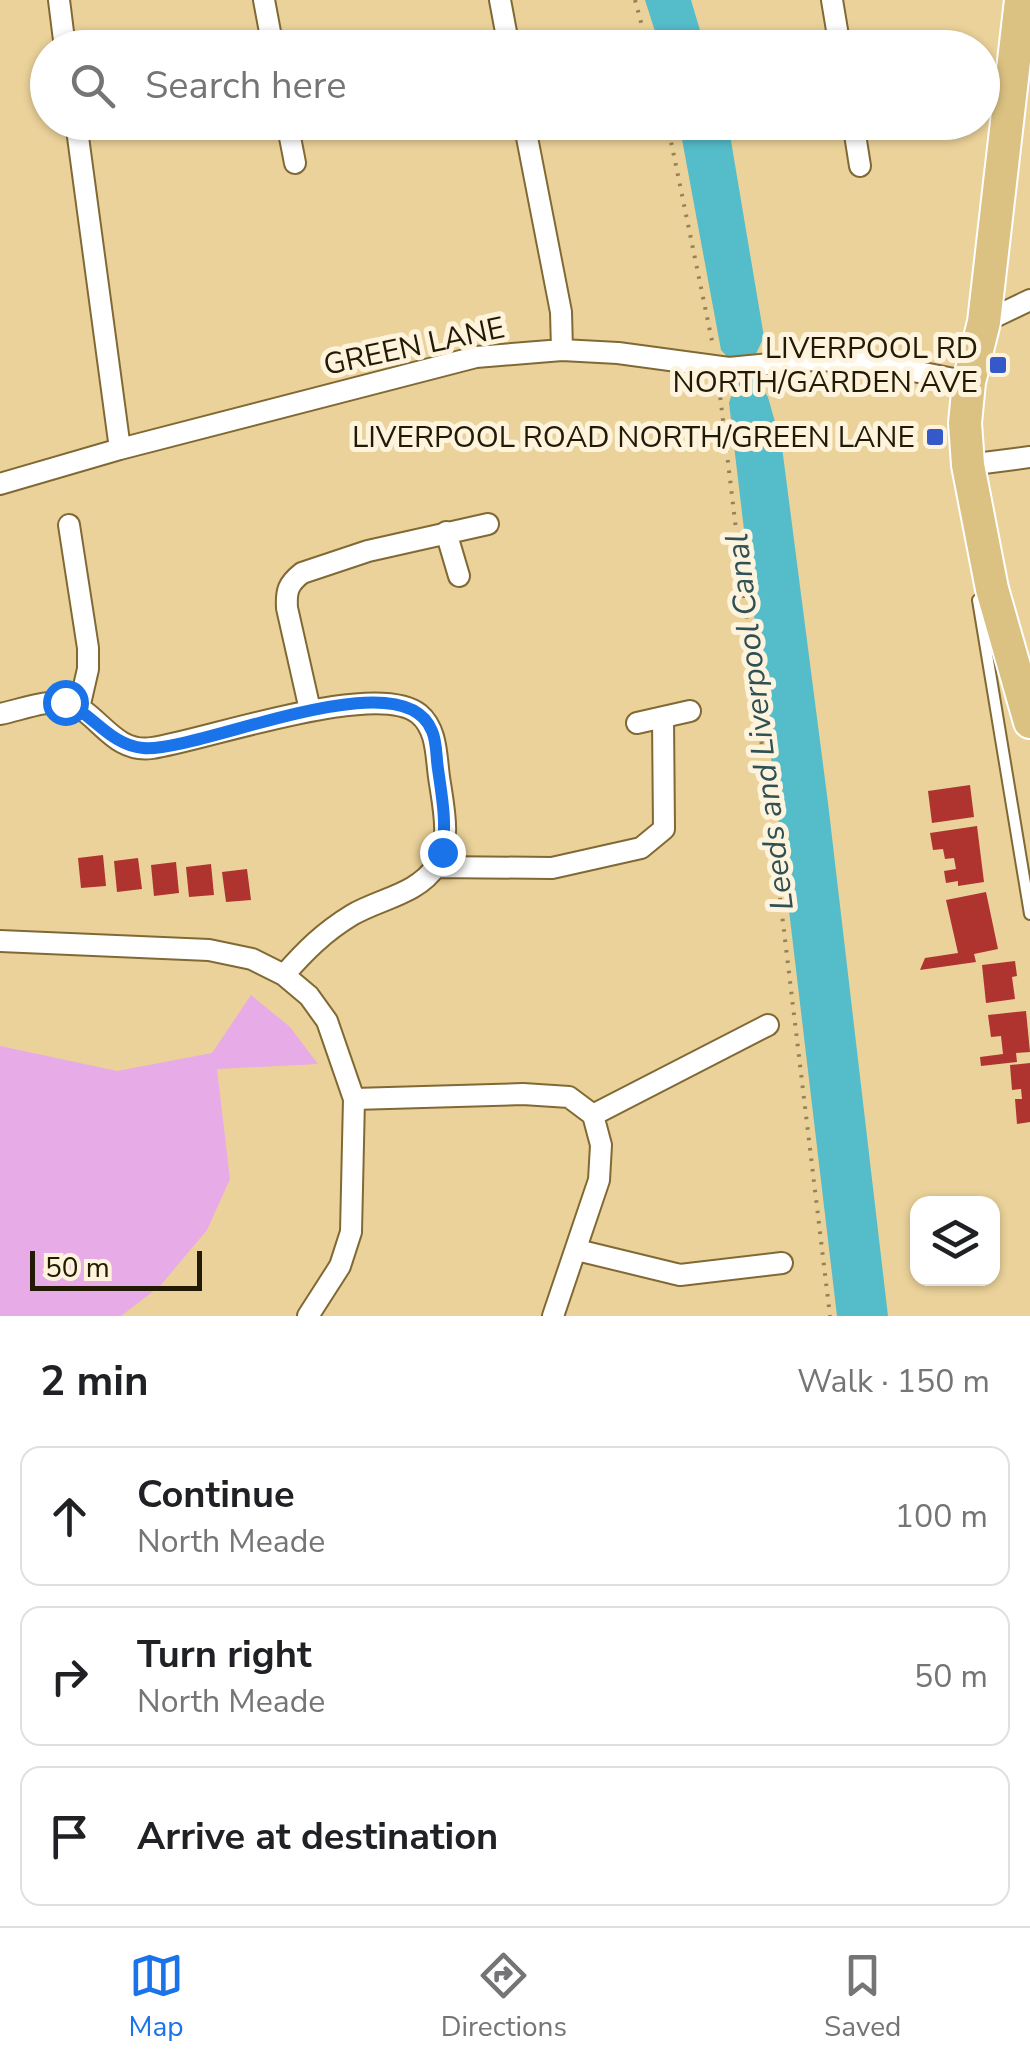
<!DOCTYPE html>
<meta charset="utf-8">
<style>
:root{--surface:#fff;--page:#f6f6f6;--text:#202124;--muted:#757577;--line:#e0e0e0;--accent:#1a73e8}
body{margin:0;font-family:"Nunito Sans",sans-serif;background:var(--page);color:var(--text)}
.controls{position:absolute;right:30px;bottom:30px;display:grid;overflow:hidden;border-radius:20px;box-shadow:0 2px 8px #0004}
.controls button{width:90px;height:90px;display:grid;place-items:center;padding:0;border:0;border-bottom:2px solid var(--line);background:var(--surface);color:var(--text);font:50px sans-serif}
.scale{position:absolute;left:30px;bottom:25px;width:172px;box-sizing:border-box;padding-left:10px;border:5px solid #231a04;border-top:0;font-size:28px;line-height:35px;white-space:nowrap;color:#231a04;-webkit-text-stroke:8px #fef4de;paint-order:stroke}
.stop{position:absolute;width:30px;height:30px;margin:-22px;border:8px solid #1a73e8;border-radius:50%;background:#fff}
.stop.end{background:#1a73e8;border-color:#fff;box-shadow:0 2px 10px #0008}
.list{margin:0;padding:0;list-style:none}
h2{display:flex;justify-content:space-between;align-items:center;height:130px;margin:0;padding:0 40px;font-size:42px}
h2 small{font-size:32px;font-weight:400;color:var(--muted)}
.list li{display:grid;grid-template-columns:65px 1fr auto;gap:30px;align-items:center;box-sizing:border-box;height:140px;margin:0 20px 20px;padding:0 20px;border:2px solid var(--line);border-radius:20px}
.list b{display:block;font-size:38px;white-space:nowrap}
.list p{margin:0;font-size:32px;white-space:nowrap;color:var(--muted)}
.list em{font-size:32px;font-style:normal;color:var(--muted)}
.icon{flex:none;width:55px;height:55px;fill:none;stroke:currentColor;stroke-width:2;stroke-linecap:round;stroke-linejoin:round}
.map{position:relative;flex:none;width:1030px;height:1316px;overflow:hidden}
.search{position:absolute;background:var(--surface);box-shadow:0 2px 8px #0004;left:30px;right:30px;top:30px;height:110px;display:flex;align-items:center;gap:25px;box-sizing:border-box;padding:0 35px;border-radius:55px;color:var(--muted);font-size:38px}
.sheet{height:610px;background:var(--surface)}
nav{display:flex;justify-content:space-around;align-items:center;box-sizing:border-box;height:140px;border-top:2px solid var(--line);background:var(--surface);font-size:28px;color:var(--muted)}
nav a{display:grid;justify-items:center;gap:5px}
nav .on{color:var(--accent)}
.map>svg:first-child{display:block}
.green{fill:#e7abe7}
.water{fill:#55bcc9}
.building{fill:#af332f}
.lines{fill:none;stroke-linecap:round;stroke-linejoin:round}
.lane-casing{stroke:#806934;stroke-width:14}
.street-casing{stroke:#806934;stroke-width:24}
.primary-casing{stroke:#fff;stroke-width:36}
.path{stroke:#938158;stroke-width:4;stroke-dasharray:2.5 8;stroke-linecap:butt}
.lane{stroke:#fff;stroke-width:10}
.street{stroke:#fff;stroke-width:20}
.primary{stroke:#dbc283;stroke-width:32}
.route{stroke:#1a73e8;stroke-width:12}
.poi-dot{fill:#3559c9;stroke:#fef4de;stroke-width:4}
.labels{text-anchor:middle;stroke-width:10;stroke-linejoin:round;paint-order:stroke}
.street-label{font-size:30px;fill:#231a04;stroke:#fef4de}
.poi-label{font-size:30px;fill:#231a04;stroke:#fef4de;text-anchor:end}
.water-label{font-size:32px;font-style:italic;fill:#305054;stroke:#fef4de}
</style>
<div class="map">
<svg width="1030" height="1316" viewBox="0 0 1030 1316">
<rect width="100%" height="100%" fill="#ebd29a"/>
<path class="green" d="M251,995L290,1027L318,1064L217,1069L230,1179L207,1230L160,1286L121,1316H0V1046L117,1071L212,1053Z"/>
<path class="water" d="M645,0H691L705,47H660Z
M679,123H728L764,337L753,360L756,379L768,397L782,447L828,803L888,1316H837L729,403C737,380 739,368 721,350Z"/>
<path class="building" d="M970,785L974,817L932,823L928,791Z
M977,826L984,882L958,886V881L946,883L944,871L956,869L954,858L945,859L943,849L933,850L930,833Z
M103,855L106,886L81,888L78,858Z
M138,858L142,889L117,892L114,861Z
M176,862L179,893L154,896L151,865Z
M211,864L214,895L189,897L186,867Z
M247,869L251,900L226,902L222,872Z
M986,892L998,949L974,954L976,962L920,970L925,958L958,953L946,900Z
M1015,961L1017,976L1012,977L1015,999L986,1003L982,965Z
M1026,1011L1030,1052L1016,1053L1017,1062L981,1066L980,1057L1003,1054L1001,1036L991,1037L988,1015Z
M1030,1063V1122L1017,1124L1015,1099H1022L1021,1089L1012,1090L1010,1065Z"/>
<g class="lines">
<g class="lane-casing">
<path id="lane" d="M987,593L978,600L1030,914"/>
</g>
<g class="street-casing">
<path id="street" d="M59,0L65,48
M264,0L273,48
M500,0L509,48
M832,0L840,48
M76,122L120,449
M287,122L295,163
M524,122L561,312L562,350
M853,122L860,166
M984,322L1030,300
M968,465L1030,457
M0,484L120,449L476,357L562,350L618,353L729,368L813,360L868,362L969,382
M69,525L88,648V669L79,708
M446,532L459,576
M310,710L287,608C286,591 288,584 302,573L368,551L488,524
M0,714C20,710 48,699 67,703C98,710 112,754 152,748C207,740 377,679 419,714C437,729 436,755 439,777C443,805 452,841 436,866C418,894 379,899 352,915C324,932 305,951 284,975
M637,723L690,711
M435,867L552,868L641,848L664,829L663,718
M0,941L209,950L252,959L284,975L309,996L327,1021L354,1099L351,1232L340,1266L308,1316
M354,1099L523,1094L569,1097L593,1115L601,1145L599,1180L553,1316
M593,1115L768,1025
M577,1250L680,1275L782,1263"/>
</g>
<g class="primary-casing">
<path id="primary" d="M1021,0L984,322L969,382L965,423L968,465L992,589L1030,722"/>
</g>
<path class="path" d="M635,0L648,48
M667,122L713,346
M719,387L830,1316"/>
<use href="#lane" class="lane"/>
<use href="#street" class="street"/>
<use href="#primary" class="primary"/>
</g>
<g class="lines">
<path class="route" d="M65,702C93,714 110,745 143,748C199,753 403,656 432,731C437,742 436,757 438,769C442,797 447,824 442,852"/>
</g>
<g class="poi-dot">
<rect x="988" y="355" width="20" height="20" rx="5"/>
<rect x="925" y="427" width="20" height="20" rx="5"/>
</g>
<g class="labels">
<g class="street-label">
<text transform="translate(414 346) rotate(-12)" y="10">GREEN LANE</text>
</g>
<g class="poi-label">
<text x="978" y="358">LIVERPOOL RD<tspan x="978" dy="34">NORTH/GARDEN AVE</tspan></text>
<text x="915" y="447">LIVERPOOL ROAD NORTH/GREEN LANE</text>
</g>
<g class="water-label">
<text transform="translate(759 722) rotate(-97)" y="11">Leeds and Liverpool Canal</text>
</g>
</g>
</svg>
<div class="controls">
<button><svg class="icon" aria-label="layers" viewBox="0 0 24 24"><path d="M12 4l9 5-9 5-9-5zM3 14l9 5 9-5"/></svg></button>
</div>
<div class="scale">50 m</div>
<div class="stop" style="left:65px;top:702px"></div>
<div class="stop end" style="left:442px;top:852px"></div>
<div class="search"><svg class="icon" aria-label="search" viewBox="0 0 24 24"><circle cx="10" cy="10" r="6"/><path d="M15 15l6 6"/></svg>Search here</div>
</div>
<section class="sheet">
<h2>2 min<small>Walk · 150 m</small></h2>
<ul class="list">
<li><svg class="icon" aria-label="ahead" viewBox="0 0 24 24"><path d="M12 20V5M6 11l6-6 6 6"/></svg><div><b>Continue</b><p>North Meade</p></div><em>100 m</em></li>
<li><svg class="icon" aria-label="right" viewBox="0 0 24 24"><path d="M7 20v-9h11M14 6l5 5-5 5"/></svg><div><b>Turn right</b><p>North Meade</p></div><em>50 m</em></li>
<li><svg class="icon" aria-label="arrive" viewBox="0 0 24 24"><path d="M6 21V4h12l-3 4 3 4H6"/></svg><div><b>Arrive at destination</b></div></li>
</ul>
</section>
<nav>
<a class="on"><svg class="icon" aria-label="map" viewBox="0 0 24 24"><path d="M3 6l6-2 6 2 6-2v14l-6 2-6-2-6 2zM9 4v14M15 6v14"/></svg>Map</a>
<a><svg class="icon" aria-label="directions" viewBox="0 0 24 24"><path d="M12 3l9 9-9 9-9-9zM9 14v-3h6M13 9l2 2-2 2"/></svg>Directions</a>
<a><svg class="icon" aria-label="saved" viewBox="0 0 24 24"><path d="M7 4h10v16l-5-4-5 4z"/></svg>Saved</a>
</nav>
